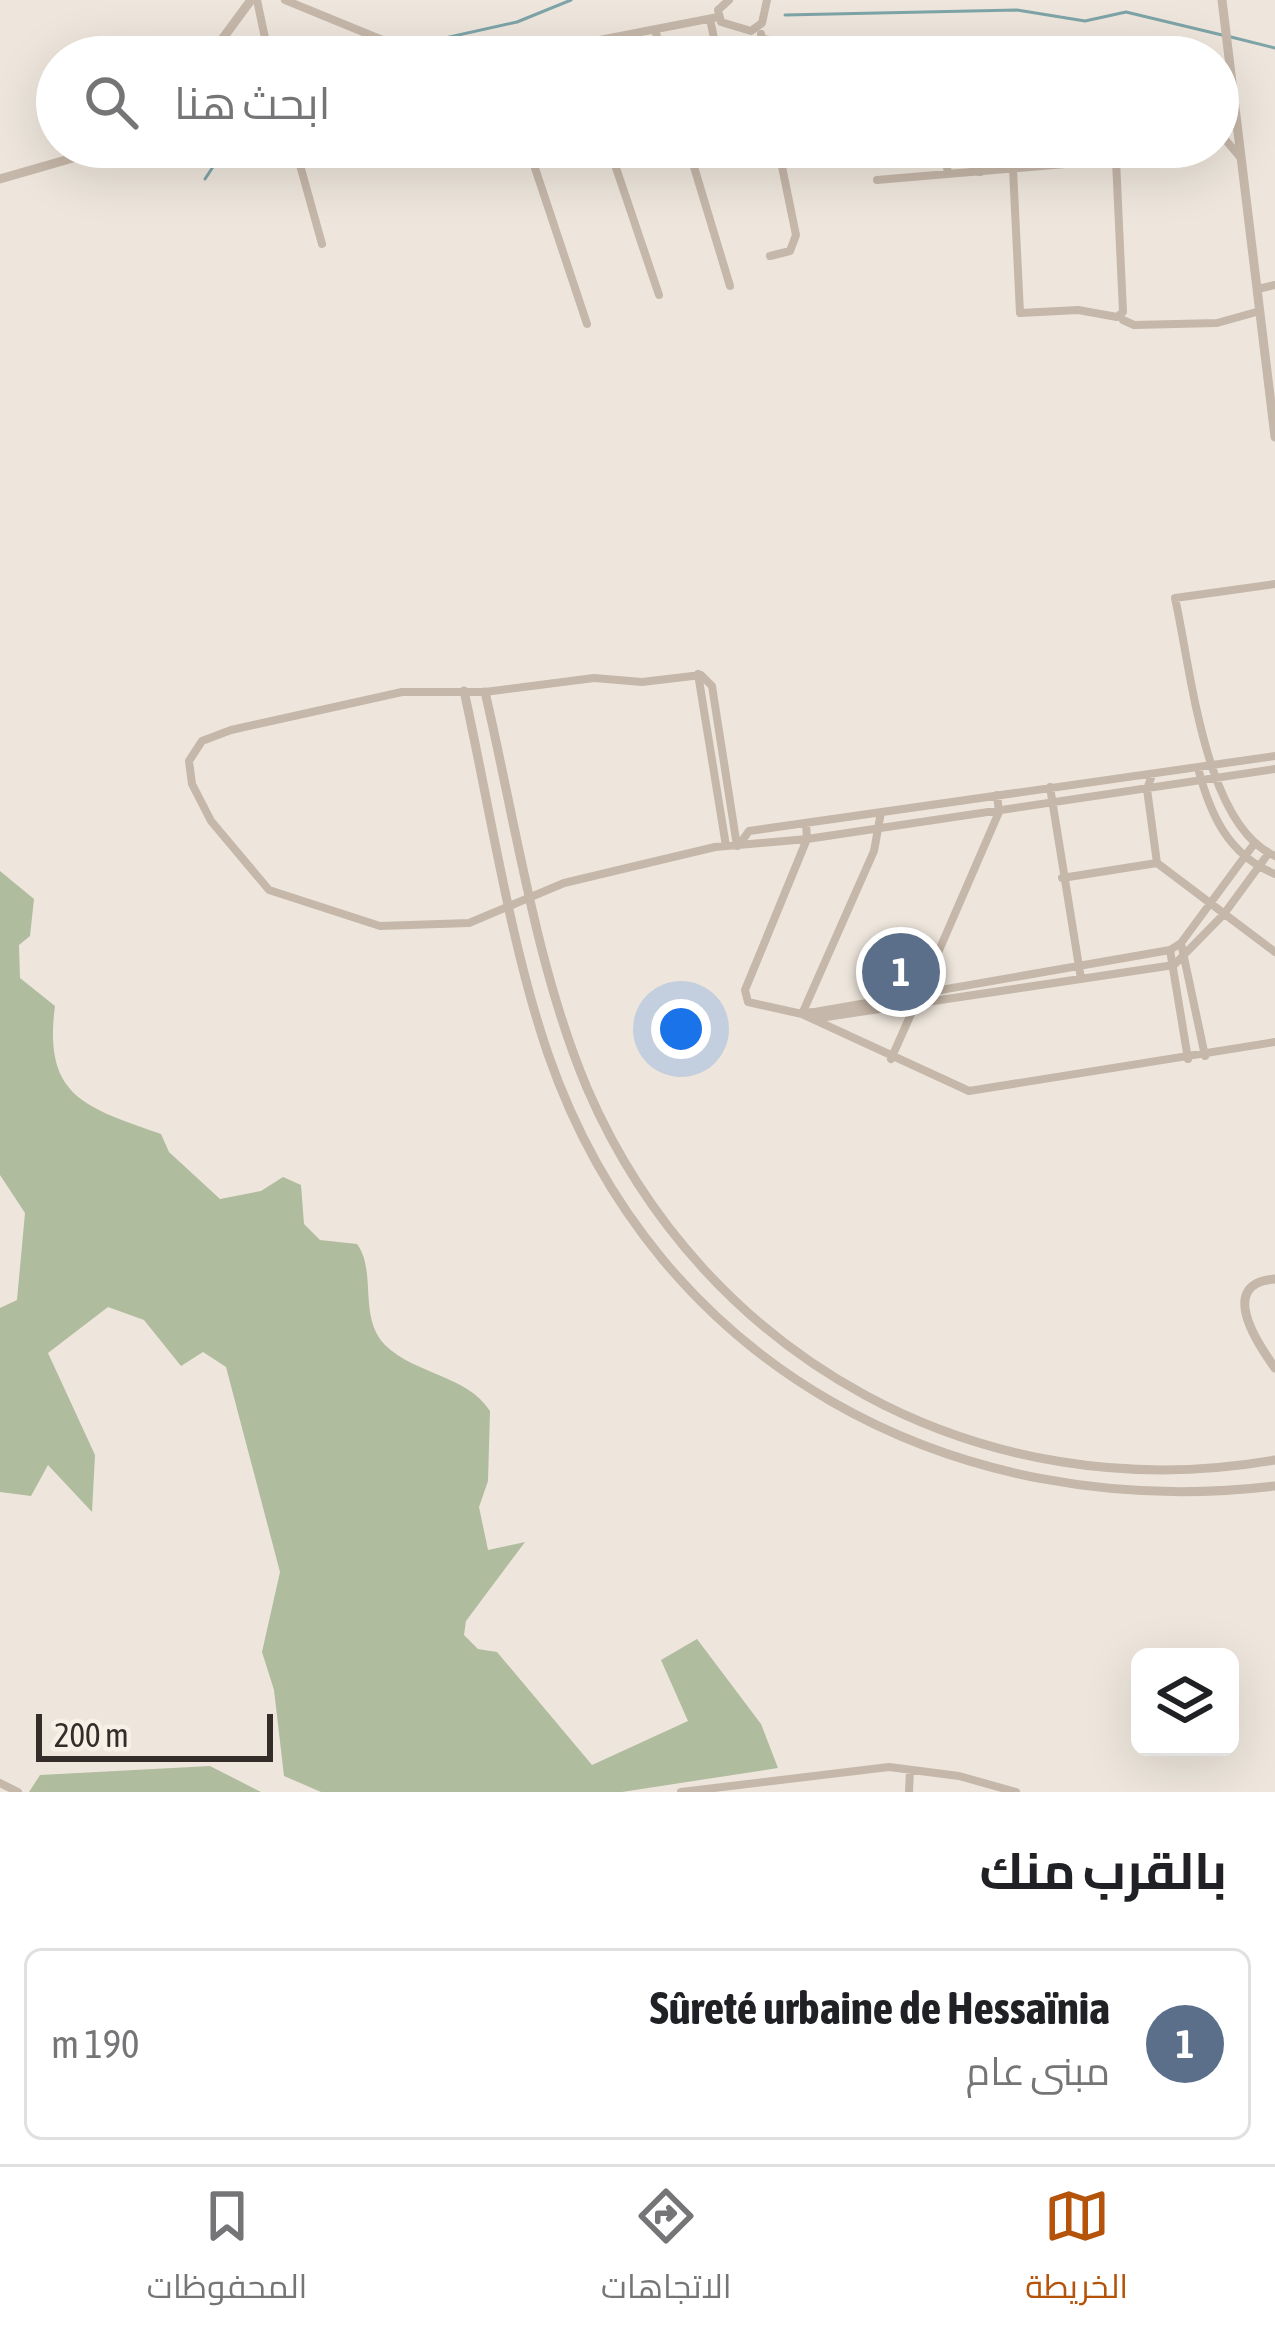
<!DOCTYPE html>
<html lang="ar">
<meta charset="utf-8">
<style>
:root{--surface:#fff;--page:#f6f6f6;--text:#202124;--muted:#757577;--line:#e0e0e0;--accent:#b45309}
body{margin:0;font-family:"Asap Condensed",Cairo,sans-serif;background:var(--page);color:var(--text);direction:rtl}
.controls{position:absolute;right:36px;bottom:36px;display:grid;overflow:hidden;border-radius:18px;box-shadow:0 12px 48px #0002}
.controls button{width:108px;height:108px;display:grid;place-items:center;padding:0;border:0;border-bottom:3px solid var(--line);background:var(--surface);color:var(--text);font:60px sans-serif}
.scale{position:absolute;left:36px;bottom:30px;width:237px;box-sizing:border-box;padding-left:12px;border:6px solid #332c28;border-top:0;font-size:33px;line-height:42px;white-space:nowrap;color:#332c28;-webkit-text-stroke:9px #f7f0e7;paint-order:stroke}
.you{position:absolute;left:681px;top:1029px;width:42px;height:42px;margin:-30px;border:9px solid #fff;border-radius:50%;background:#1a73e8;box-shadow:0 0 0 18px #1a73e833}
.badge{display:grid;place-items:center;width:78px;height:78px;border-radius:50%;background:var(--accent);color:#fff;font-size:39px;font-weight:700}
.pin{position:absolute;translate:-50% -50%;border:6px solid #fff;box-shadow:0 3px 12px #0006}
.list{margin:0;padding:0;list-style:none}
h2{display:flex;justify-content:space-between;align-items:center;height:156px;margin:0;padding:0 48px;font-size:51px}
h2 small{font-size:39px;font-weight:400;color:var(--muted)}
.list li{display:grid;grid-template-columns:78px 1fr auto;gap:36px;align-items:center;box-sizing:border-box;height:192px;margin:0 24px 24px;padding:0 24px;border:3px solid var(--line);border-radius:18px}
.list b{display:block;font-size:45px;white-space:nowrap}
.list p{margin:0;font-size:39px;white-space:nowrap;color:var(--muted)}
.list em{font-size:39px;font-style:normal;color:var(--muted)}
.icon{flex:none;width:66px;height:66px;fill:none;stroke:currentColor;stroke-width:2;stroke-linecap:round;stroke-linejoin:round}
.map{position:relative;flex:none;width:1275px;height:1792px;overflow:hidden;direction:ltr}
.search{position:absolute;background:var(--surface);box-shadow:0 12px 48px #0002;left:36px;right:36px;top:36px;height:132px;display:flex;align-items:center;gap:30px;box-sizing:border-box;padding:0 42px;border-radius:66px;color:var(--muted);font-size:45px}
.sheet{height:372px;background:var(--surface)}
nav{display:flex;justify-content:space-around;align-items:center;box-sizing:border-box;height:168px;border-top:3px solid var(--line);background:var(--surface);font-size:33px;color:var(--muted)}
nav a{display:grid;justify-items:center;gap:6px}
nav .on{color:var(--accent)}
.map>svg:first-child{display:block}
.green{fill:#b0bc9e}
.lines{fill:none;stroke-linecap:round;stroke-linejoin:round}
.stream{stroke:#7ea4a8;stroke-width:3}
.minor{stroke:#c5b7a9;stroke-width:8}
.tertiary{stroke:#c5b7a9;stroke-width:9}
</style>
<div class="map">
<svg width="1275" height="1792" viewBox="0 0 1275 1792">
<rect width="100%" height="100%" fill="#eee6dc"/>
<path class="green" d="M0,871L34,899L30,936L19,945L20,978L55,1006C43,1097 85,1107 161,1134L169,1152L220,1199L261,1191L283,1177L301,1185L304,1224L320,1240L357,1244C377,1271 358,1317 385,1345C416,1375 467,1375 490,1411L488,1481L479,1507L488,1550L525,1542L466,1621L464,1635L478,1649L497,1652L592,1765L688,1721L661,1660L697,1639L761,1724L778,1768L622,1792H321L284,1776L274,1690L262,1652L280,1572L226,1367L203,1352L181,1366L144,1320L108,1307L48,1353L95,1455L92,1512L48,1465L31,1496L0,1492V1308L17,1300L25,1213L0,1175Z
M210,1766L261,1792H29L40,1775Z"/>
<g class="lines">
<path class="stream" d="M785,15L1017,10L1085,21L1126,12L1222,35
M1231,37L1275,48
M418,44L517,22L571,0
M205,179L226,147"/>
<path class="minor" d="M257,0L269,57
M285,0L424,57
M729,0L718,10L721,22L751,31L762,23L767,0
M710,19L718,57
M655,30L663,57
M761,34L764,57
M761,38L842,57
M929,53L930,57
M467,57L574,45L718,17
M1218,131L1240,157
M295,147L322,244
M528,147L587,324
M609,147L659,295
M688,147L730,286
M738,147L741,158
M944,147L948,174
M976,147L980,172
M1013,169L1020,313L1078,310L1117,317L1123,312L1116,160
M877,180L1147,157L1179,147
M770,256L790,251L796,235L778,147
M1258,289L1275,285
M1123,320L1134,325L1217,323L1260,311
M1275,584L1175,598C1191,668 1204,825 1275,856
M698,674L726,846
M1198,768C1210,814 1228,855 1275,874
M1152,775L1147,789L1157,863L1275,952
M1050,787L1081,979
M806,823L807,839L745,990L748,1002L802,1014L969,1091L1275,1042
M739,845L749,831L1275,756
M737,846L712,686L701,675L642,682L594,678L485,692H402L231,730L202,741L189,761L192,784L211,821L269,890L380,926L469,923L564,883L715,847L807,839L1275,769
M1062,878L1157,863
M1181,943L1205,1056
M1170,950L1188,1059
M921,992L999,812L997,795
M811,1012L813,1019L1174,965L1224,914L1268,854
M809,1013L1170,950L1181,943L1254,844
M802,1014L874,851L881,812
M891,1059L915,1005
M0,1783L18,1792
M681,1792L889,1767L959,1776L1016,1792
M909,1792L910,1770"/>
<path class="tertiary" d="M1222,0L1275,437
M209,57L251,0
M0,179L111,147
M464,691C490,808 510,943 548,1054C657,1368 955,1524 1275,1486
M485,692C515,820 536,967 587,1088C705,1361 983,1511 1275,1460
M1275,1279C1217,1283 1257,1343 1275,1368"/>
</g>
</svg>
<div class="controls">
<button><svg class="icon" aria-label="layers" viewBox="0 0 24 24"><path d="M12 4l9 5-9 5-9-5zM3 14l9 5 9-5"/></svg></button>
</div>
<div class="scale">200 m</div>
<div class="you"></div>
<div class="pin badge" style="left:901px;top:972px;background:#5c6f8a">1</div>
<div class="search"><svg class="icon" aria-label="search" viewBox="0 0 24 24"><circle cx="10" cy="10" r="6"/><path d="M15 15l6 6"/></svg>ابحث هنا</div>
</div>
<section class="sheet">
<h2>بالقرب منك<small></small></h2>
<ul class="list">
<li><span class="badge" style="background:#5c6f8a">1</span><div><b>Sûreté urbaine de Hessaïnia</b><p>مبنى عام</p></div><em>190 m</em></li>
</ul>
</section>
<nav>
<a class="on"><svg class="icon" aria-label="map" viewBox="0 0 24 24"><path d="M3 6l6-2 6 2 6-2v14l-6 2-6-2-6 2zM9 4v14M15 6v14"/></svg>الخريطة</a>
<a><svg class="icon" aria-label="directions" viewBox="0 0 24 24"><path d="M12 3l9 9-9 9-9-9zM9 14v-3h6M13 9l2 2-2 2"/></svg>الاتجاهات</a>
<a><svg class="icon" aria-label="saved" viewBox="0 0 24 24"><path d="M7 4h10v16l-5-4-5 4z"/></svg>المحفوظات</a>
</nav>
